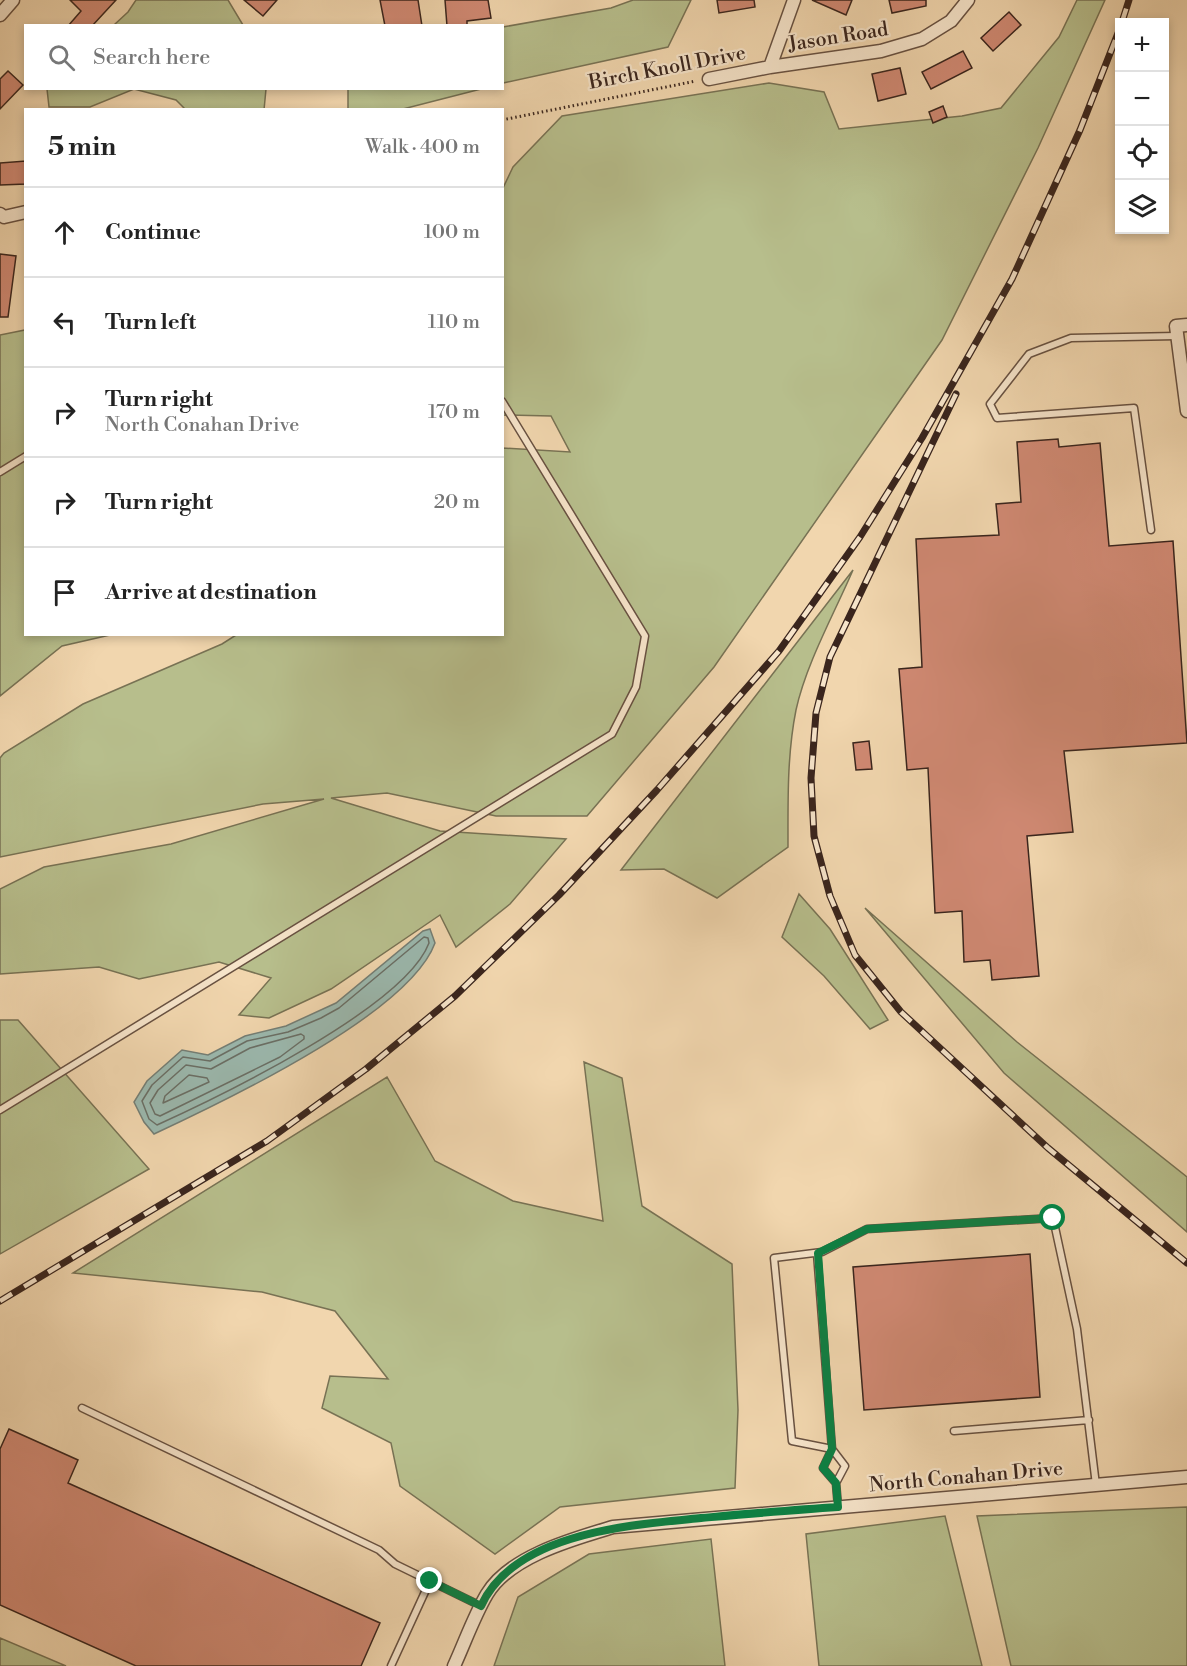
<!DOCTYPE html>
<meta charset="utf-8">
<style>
:root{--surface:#fff;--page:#f6f6f6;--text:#222;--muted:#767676;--line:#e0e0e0}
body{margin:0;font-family:"Libre Bodoni",serif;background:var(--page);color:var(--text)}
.controls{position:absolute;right:18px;top:18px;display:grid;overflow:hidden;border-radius:0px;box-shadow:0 3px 9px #0003}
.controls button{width:54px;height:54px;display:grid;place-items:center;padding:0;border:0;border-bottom:2px solid var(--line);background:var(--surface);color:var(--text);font:30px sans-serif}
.stop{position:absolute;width:18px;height:18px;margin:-14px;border:4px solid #0b8043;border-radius:50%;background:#fff}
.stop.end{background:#0b8043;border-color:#fff;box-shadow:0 2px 6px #0008}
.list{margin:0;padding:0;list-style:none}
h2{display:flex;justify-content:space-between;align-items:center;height:78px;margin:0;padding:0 24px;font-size:26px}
h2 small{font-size:20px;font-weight:400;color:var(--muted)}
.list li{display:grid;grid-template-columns:39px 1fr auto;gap:18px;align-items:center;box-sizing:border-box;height:90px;padding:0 24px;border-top:2px solid var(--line)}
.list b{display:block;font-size:22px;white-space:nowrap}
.list p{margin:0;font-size:20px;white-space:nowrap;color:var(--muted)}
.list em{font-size:20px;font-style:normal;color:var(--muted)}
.icon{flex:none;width:33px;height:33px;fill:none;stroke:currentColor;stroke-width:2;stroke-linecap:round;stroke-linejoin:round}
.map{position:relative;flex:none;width:1187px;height:1666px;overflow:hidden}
.search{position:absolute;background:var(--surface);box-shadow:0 3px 9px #0003;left:24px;top:24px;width:480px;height:66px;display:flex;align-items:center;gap:15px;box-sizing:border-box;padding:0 21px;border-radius:0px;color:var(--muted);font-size:22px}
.panel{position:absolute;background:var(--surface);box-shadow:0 3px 9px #0003;left:24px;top:108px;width:480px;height:528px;border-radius:0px}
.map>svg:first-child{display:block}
.green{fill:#b7be8c;stroke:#787254;stroke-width:1.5}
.water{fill:#9bb9af;stroke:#747e75;stroke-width:1.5}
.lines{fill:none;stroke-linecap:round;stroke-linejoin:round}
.shore{stroke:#6a6f66;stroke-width:1.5}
.building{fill:#d08973;stroke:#3a251d;stroke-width:1.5}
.service-casing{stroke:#685141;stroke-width:9}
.minor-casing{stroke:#685141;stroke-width:15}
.path{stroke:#3a251d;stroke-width:3;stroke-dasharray:1.5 3;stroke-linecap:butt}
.service{stroke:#f6e4ca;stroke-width:6}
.minor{stroke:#f6e4ca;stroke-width:12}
.rail-casing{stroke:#3a251d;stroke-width:7}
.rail{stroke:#f6e4ca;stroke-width:4.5;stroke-dasharray:14;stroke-linecap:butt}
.route{stroke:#0b8043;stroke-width:8}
.labels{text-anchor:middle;stroke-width:4.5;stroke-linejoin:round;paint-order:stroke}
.street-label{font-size:20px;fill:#3a251d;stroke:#f6e4ca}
</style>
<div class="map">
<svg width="1187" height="1666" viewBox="0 0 1187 1666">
<rect width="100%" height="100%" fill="#f1d6ae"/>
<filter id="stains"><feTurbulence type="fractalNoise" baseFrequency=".00333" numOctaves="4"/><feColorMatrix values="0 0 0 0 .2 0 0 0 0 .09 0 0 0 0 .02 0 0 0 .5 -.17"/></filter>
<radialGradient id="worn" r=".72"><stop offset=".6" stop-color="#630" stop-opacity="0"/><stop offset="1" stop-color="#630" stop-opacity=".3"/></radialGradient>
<path class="green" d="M136,0H228L243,25H114L128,12Z
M633,0H691L668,47L503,83V27L611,8Z
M1077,0H1105L1038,148L942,340L714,667L587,816H496L387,793L331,798L440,831L566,839L510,904L456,947L440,915L331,989L269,1018L239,1015L271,978L219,962L139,979L99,967L0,974V889L44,867L171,844L324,799L263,804L0,857V758L4,753L83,704L222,644L236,635L502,634L503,448L570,452L551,416L503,415V188L513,167L562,116L769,83L824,92L839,129L962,116L1001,108L1059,37Z
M47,89V88L266,89L264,110L185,109L176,100L134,89L90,107H49Z
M348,89V88L481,89L403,109H348Z
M25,330L26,634L110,635L62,646L0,696V335Z
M853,570C834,614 806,664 796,710C787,755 788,801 788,847L717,898L664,869L621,870Z
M799,894L830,929L888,1020L870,1029L824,976L782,937Z
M865,908L1017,1042L1187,1177V1232L1004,1073Z
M0,1020H18L149,1169L0,1254Z
M584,1062L622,1078L642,1206L732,1264L738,1410L735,1488L560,1507L495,1554L400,1486L391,1443L322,1408L330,1376L388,1379L335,1311L262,1292L73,1273L387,1077L435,1161L513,1201L603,1221Z
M1187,1507V1666H1011L977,1516Z
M945,1516L982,1666H819L806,1534Z
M711,1539L725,1666H494L518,1597L589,1554Z
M0,1638L66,1666H0Z"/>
<path class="water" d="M430,929L435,943C409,1014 223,1102 154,1134L144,1122L134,1102L147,1081L182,1050L208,1055L245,1036L286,1026L336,1003L423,931Z"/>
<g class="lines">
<path class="shore" d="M424,937L428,938L429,943C405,1007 221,1096 157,1125L149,1119L142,1101L152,1085L183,1057L210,1061L247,1041L288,1032L321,1018L339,1008Z
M301,1034L304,1036V1039L280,1057L160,1116L155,1114L150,1103L158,1090L186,1065L211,1069L250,1048Z
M189,1075L207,1078L209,1082L163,1103L165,1096Z"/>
</g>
<path class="building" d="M70,0H116L92,26H68L81,11Z
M244,0H277L263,16Z
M380,0H418L422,26H385Z
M445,0H488L491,18L467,21V26H447Z
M717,0H754L755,7L719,13Z
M812,0H852L846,15Z
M889,0H926V6L892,13Z
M1009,12L1021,25L993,51L981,38Z
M963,51L972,68L931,89L922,72Z
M900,68L906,94L878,101L872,74Z
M8,71L23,85L0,109V79Z
M943,106L947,117L933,123L929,112Z
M26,161V184L0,185V163Z
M0,254L16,256L8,317H0Z
M1058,439L1059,447L1100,443L1109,546L1173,541L1187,743L1064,751L1073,832L1027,836L1039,976L992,980L990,960L964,962L962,911L935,913L928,768L907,770L899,669L922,667L916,539L999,535L996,504L1021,502L1017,442Z
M869,741L872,769L856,770L853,743Z
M1030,1254L1040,1397L864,1410L853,1267Z
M9,1429L78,1460L68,1483L380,1623L361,1666H136L0,1605V1449Z"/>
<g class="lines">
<g class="service-casing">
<path id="service" d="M0,472L26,456
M1151,530L1134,408L997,418L990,404L1029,354L1071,338L1177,336
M0,1110L612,734L636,687L645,636L502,401
M817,1253L832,1449L823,1468L836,1483L838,1507
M82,1408L379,1550L395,1564L481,1606
M954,1431L1089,1420
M836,1483L845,1466L832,1449L792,1441L774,1258L822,1252L867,1229L1053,1218L1077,1329L1096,1485
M391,1666L430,1581"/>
</g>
<g class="minor-casing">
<path id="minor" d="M0,15L13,0
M770,67L794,0
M709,79L770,67L881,51L922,39L951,21L968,0
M0,214L4,217L26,212
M1187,325L1176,326L1187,411
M454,1666C465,1642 474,1616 487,1594C510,1556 573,1539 613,1527L1187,1477"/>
</g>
<path class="path" d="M502,120L696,81"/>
<use href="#service" class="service"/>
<use href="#minor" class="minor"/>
<g class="rail-casing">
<path id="rail" d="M1122,22L1129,0
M956,394L830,657L816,713L811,778L814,836L830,896L855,955L901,1012L1048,1148L1187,1263
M0,1301L267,1141L366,1069L455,996L559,895L657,790L779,651L860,537L922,438L1012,279L1080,130L1120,28"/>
</g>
<use href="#rail" class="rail"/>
</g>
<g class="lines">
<path class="route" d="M430,1581L481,1606C515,1532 631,1525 701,1518C747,1514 792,1510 838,1507L836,1483L823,1468L832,1449L818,1253L867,1229L1053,1218"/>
</g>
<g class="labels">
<g class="street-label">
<text transform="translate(838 36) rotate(-9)" y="7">Jason Road</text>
<text transform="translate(667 67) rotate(-11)" y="7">Birch Knoll Drive</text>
<text transform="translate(966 1476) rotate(-5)" y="7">North Conahan Drive</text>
</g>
</g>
<rect width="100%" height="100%" filter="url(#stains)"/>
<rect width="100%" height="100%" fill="url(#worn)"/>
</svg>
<div class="controls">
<button>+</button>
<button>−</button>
<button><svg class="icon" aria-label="locate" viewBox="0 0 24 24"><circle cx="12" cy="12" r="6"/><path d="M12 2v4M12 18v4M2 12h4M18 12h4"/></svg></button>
<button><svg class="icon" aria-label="layers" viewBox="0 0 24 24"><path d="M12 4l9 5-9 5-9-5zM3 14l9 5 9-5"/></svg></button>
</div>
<div class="stop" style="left:1053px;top:1218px"></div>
<div class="stop end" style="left:430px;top:1581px"></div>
<div class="search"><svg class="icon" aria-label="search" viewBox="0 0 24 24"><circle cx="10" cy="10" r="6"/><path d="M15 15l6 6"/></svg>Search here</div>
<section class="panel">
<h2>5 min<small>Walk · 400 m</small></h2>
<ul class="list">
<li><svg class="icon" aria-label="ahead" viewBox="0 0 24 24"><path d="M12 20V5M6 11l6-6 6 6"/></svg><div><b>Continue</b></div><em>100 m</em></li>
<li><svg class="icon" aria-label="left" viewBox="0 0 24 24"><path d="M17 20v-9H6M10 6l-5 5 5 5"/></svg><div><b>Turn left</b></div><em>110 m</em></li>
<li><svg class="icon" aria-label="right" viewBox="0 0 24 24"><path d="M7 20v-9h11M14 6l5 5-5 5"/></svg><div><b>Turn right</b><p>North Conahan Drive</p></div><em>170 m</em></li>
<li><svg class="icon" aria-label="right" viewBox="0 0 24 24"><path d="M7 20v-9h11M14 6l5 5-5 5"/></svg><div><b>Turn right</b></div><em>20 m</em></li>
<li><svg class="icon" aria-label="arrive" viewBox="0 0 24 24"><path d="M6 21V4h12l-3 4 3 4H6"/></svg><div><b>Arrive at destination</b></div></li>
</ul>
</section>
</div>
